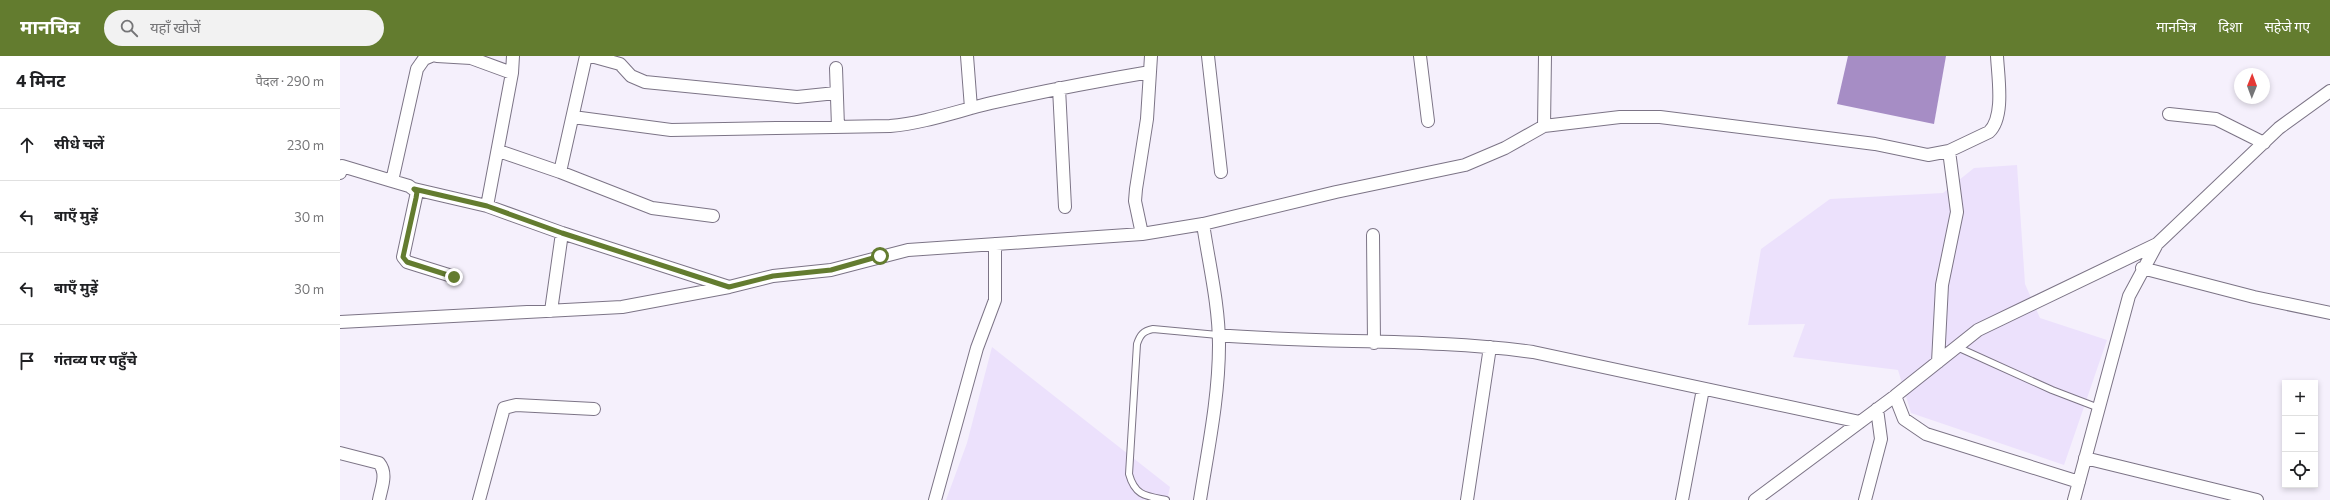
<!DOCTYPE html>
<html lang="hi">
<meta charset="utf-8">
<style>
:root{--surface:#fff;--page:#f2f2f2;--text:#202124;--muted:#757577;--line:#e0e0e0;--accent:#637c2f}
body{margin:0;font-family:Commissioner,"Noto Sans Devanagari",sans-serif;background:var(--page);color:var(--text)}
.controls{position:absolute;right:12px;bottom:12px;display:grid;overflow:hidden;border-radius:0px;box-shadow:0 2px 6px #0003}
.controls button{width:36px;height:36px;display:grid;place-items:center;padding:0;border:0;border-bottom:1px solid var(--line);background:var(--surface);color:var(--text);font:20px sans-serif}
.compass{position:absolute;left:1894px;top:12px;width:36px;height:36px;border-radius:50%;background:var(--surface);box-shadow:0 2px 6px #0003;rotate:1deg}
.stop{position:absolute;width:12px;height:12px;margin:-9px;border:3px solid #637c2f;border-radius:50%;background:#fff}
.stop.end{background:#637c2f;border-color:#fff;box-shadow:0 1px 4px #0008}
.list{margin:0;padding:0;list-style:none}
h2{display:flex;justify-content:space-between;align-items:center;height:52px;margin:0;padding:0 16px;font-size:17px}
h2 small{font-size:13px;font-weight:400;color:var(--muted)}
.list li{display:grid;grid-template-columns:26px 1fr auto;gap:12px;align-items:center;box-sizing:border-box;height:72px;padding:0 16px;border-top:1px solid var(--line)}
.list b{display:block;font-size:15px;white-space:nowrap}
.list em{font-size:13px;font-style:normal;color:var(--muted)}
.icon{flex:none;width:22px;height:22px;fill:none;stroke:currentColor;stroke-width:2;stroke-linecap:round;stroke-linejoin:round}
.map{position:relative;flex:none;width:1990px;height:444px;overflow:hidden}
header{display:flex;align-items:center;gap:24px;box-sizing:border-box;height:56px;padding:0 20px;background:var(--accent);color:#fff}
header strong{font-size:19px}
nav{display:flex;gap:22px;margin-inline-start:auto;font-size:14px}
.search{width:280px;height:36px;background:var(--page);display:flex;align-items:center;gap:10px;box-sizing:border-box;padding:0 14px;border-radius:22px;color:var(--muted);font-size:15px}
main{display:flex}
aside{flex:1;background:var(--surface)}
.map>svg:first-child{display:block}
.built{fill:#ece1fc}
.water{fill:#a68dc5}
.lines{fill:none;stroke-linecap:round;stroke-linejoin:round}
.lane-casing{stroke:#7c7486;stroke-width:8}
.street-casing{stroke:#7c7486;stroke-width:14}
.lane{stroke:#fff;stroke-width:6}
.street{stroke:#fff;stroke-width:12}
.route{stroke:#637c2f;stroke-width:5}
</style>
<header>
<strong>मानचित्र</strong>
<div class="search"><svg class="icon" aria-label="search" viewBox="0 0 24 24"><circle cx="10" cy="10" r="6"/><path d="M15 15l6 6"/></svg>यहाँ खोजें</div>
<nav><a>मानचित्र</a><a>दिशा</a><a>सहेजे गए</a></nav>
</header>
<main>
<aside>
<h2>4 मिनट<small>पैदल · 290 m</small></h2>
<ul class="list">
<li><svg class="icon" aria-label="ahead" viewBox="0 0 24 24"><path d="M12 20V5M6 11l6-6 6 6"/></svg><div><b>सीधे चलें</b></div><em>230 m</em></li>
<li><svg class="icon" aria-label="left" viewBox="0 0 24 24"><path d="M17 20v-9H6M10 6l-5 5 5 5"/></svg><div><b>बाएँ मुड़ें</b></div><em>30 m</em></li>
<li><svg class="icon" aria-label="left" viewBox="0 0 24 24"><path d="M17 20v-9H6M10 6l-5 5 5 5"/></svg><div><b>बाएँ मुड़ें</b></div><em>30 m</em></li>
<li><svg class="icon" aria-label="arrive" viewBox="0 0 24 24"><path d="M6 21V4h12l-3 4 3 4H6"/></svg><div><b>गंतव्य पर पहुँचे</b></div></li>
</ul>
</aside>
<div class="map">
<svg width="1990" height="444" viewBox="0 0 1990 444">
<rect width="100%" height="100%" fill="#f5f0fc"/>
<path class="built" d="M1677,109L1685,228L1700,262L1767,284L1724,409L1571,357L1558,314L1453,301L1465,268L1408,269L1421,193L1490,143L1603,137L1634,112Z
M652,291L830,431L827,444H606L627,387Z"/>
<path class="water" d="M1508,0H1606L1594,68L1497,48Z"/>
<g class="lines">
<g class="lane-casing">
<path id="lane" d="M1617,291L1712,334L1759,352
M826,444C806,440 795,440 789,418L797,288C800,279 803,275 813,273L878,279"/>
</g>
<g class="street-casing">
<path id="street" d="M97,0L131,2
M131,0V2L172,17L147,150L222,177L389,231L433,220L491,214L568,194L802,178L863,168L996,136L1125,109L1165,92L1204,70L1280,61H1320L1535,88L1588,99L1609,95L1649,76C1665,61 1658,21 1657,0
M251,0L280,8L291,20L305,26L457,41L496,37
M627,0L631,52
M868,0L881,116
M1080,0L1088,65
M496,12L498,71
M172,17L173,0
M719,32L725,151
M1829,58L1876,63L1924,87
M233,61L331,74L550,70C585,67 617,55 651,47C704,35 757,25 810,16
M1204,70L1205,0
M159,95L220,116L312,152L373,160
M220,116L246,0
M0,117L2,110L52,125L77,13L84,3L91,0
M52,125L69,130L77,136L63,201L67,206L115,221
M74,133L147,150
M802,178L795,145L796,133L807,63L811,0
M1033,179L1034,287
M1802,212L1914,241L1990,257
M211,255L222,177
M0,266L282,251L389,231
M878,279C983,288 1089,282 1193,296L1520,366
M1598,306L1602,229L1617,156L1609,95
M1555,340L1564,363L1586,378L1739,426
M0,397L39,407C48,418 41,432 39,444
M1745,402L1917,444
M139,444L164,352L176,349L254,353
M595,444L637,292L655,244V188
M860,444C868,393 879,341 879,289C879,249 869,208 863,168
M1127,444L1150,291
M1342,444L1363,333
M1415,444L1555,340L1638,274L1817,188L1939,72L1990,35
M1525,444L1541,383L1537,353
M1734,444L1789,240L1817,188"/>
</g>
<use href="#lane" class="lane"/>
<use href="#street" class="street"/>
</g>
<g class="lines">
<path class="route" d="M114,221L67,206L63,201L76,142L77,136L74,133L147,150L222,177L389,231L433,220L491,214L540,200"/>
</g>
</svg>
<div class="controls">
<button>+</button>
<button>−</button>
<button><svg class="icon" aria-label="locate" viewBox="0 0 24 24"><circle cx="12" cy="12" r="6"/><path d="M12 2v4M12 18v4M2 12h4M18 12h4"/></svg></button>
</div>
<svg class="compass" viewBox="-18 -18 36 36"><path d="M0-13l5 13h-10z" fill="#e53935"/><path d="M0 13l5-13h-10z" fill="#757577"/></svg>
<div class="stop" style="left:540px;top:200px"></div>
<div class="stop end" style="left:114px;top:221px"></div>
</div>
</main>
